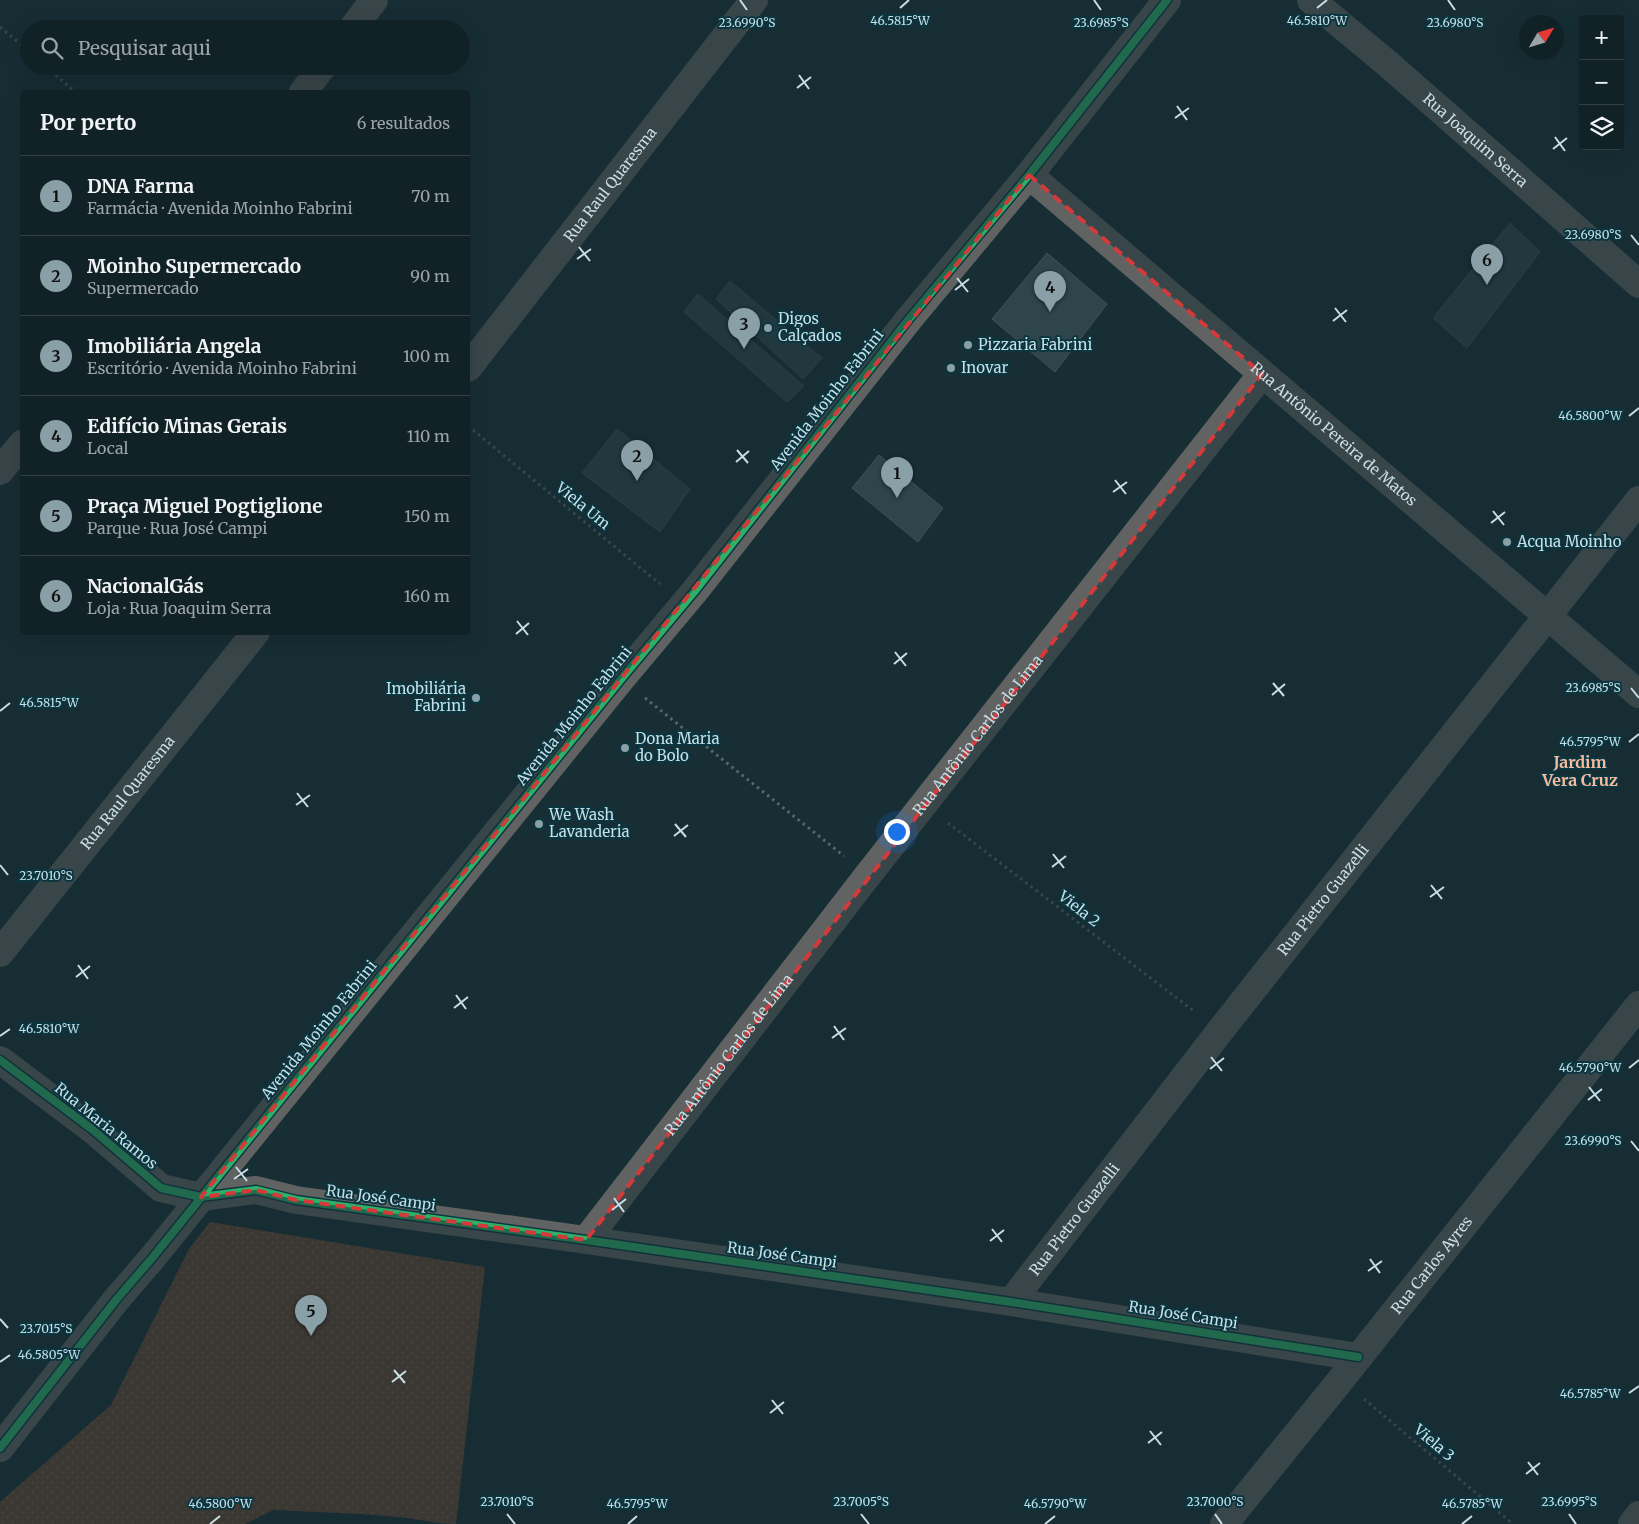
<!DOCTYPE html>
<html lang="pt">
<meta charset="utf-8">
<style>
:root{--surface:#112227;--page:#1e2f33;--text:#f1f3f6;--muted:#9ca4a7;--line:#303f44;--accent:#8aa0a7}
body{margin:0;font-family:Merriweather,serif;background:var(--page);color:var(--text)}
.controls{position:absolute;right:15px;top:15px;display:grid;overflow:hidden;border-radius:5px;box-shadow:0 5px 20px #0002}
.controls button{width:45px;height:45px;display:grid;place-items:center;padding:0;border:0;border-bottom:1px solid var(--line);background:var(--surface);color:var(--text);font:25px sans-serif}
.compass{position:absolute;left:1519px;top:15px;width:45px;height:45px;border-radius:50%;background:var(--surface);box-shadow:0 5px 20px #0002;rotate:52deg}
.you{position:absolute;left:896px;top:831px;width:18px;height:18px;margin:-12px;border:4px solid #fff;border-radius:50%;background:#1a73e8;box-shadow:0 0 0 8px #1a73e833}
.badge{display:grid;place-items:center;width:32px;height:32px;border-radius:50%;background:var(--accent);color:#111;font-size:16px;font-weight:700}
.pin{position:absolute;translate:-50% -41px;filter:drop-shadow(0 1px 2px #0008)}
.pin::after{content:'';position:absolute;top:26px;width:18px;height:15px;background:inherit;clip-path:polygon(0 0,100% 0,50% 100%)}
.list{margin:0;padding:0;list-style:none}
h2{display:flex;justify-content:space-between;align-items:center;height:65px;margin:0;padding:0 20px;font-size:21px}
h2 small{font-size:16px;font-weight:400;color:var(--muted)}
.list li{display:grid;grid-template-columns:32px 1fr auto;gap:15px;align-items:center;box-sizing:border-box;height:80px;padding:0 20px;border-top:1px solid var(--line)}
.list b{display:block;font-size:19px;white-space:nowrap}
.list p{margin:0;font-size:16px;white-space:nowrap;color:var(--muted)}
.list em{font-size:16px;font-style:normal;color:var(--muted)}
.icon{flex:none;width:28px;height:28px;fill:none;stroke:currentColor;stroke-width:2;stroke-linecap:round;stroke-linejoin:round}
.map{position:relative;flex:none;width:1639px;height:1524px;overflow:hidden}
.search{position:absolute;background:var(--surface);box-shadow:0 5px 20px #0002;left:20px;top:20px;width:450px;height:55px;display:flex;align-items:center;gap:12px;box-sizing:border-box;padding:0 18px;border-radius:28px;color:var(--muted);font-size:19px}
.panel{position:absolute;background:var(--surface);box-shadow:0 5px 20px #0002;left:20px;top:90px;width:450px;height:545px;border-radius:5px}
.map>svg:first-child{display:block}
.park{fill:url(#park-dots)}
.building{fill:#2e454b;stroke:#405257}
.lines{fill:none;stroke-linecap:round;stroke-linejoin:round}
.path{stroke:#5d6566;stroke-width:3;stroke-dasharray:2.5 4;stroke-linecap:butt}
.minor{stroke:#616362;stroke-width:28}
.cycleway-casing{stroke:#0a3641;stroke-width:11}
.cycleway{stroke:#2db169;stroke-width:8}
.marked{fill:none;stroke:#d53a3b;stroke-width:4;stroke-dasharray:10 6;stroke-linejoin:round}
.ticks{fill:none;stroke:#c8dee5;stroke-width:2}
.poi-dot{fill:#8aa0a7;stroke:#0a3641;stroke-width:2}
.labels{text-anchor:middle;stroke-width:4;stroke-linejoin:round;paint-order:stroke}
.street-label{font-size:15px;fill:#c8dee5;stroke:#0a3641}
.poi-label{font-size:15px;fill:#c8dee5;stroke:#0a3641;text-anchor:start}
.neighbourhood-label{font-size:16px;font-weight:bold;fill:#f5bb9c;stroke:#0a3641}
.ticks-label{font-size:12px;text-anchor:middle;fill:#c8dee5;stroke:#0a3641;stroke-width:4;stroke-linejoin:round;paint-order:stroke}
</style>
<div class="map">
<svg width="1639" height="1524" viewBox="0 0 1639 1524">
<defs>
<pattern id="park-dots" width="8" height="8" patternUnits="userSpaceOnUse" patternTransform="scale(1.25)"><rect width="8" height="8" fill="#674430"/><path d="M2 2h.1M6 6h.1" fill="none" stroke="#7b5f4e" stroke-width="1.8" stroke-linecap="round"/></pattern>
</defs>
<rect width="100%" height="100%" fill="#172e34"/>
<path class="park" d="M210,1222L485,1267L456,1524L438,1523L408,1518L362,1514L273,1510L245,1524H0V1502L111,1405L189,1249Z"/>
<path class="building" d="M1510,223L1540,252L1467,348L1433,318Z
M1047,253L1107,304L1055,372L992,319Z
M730,281L822,358L803,379L716,299Z
M698,294L804,386L787,402L684,312Z
M617,429L690,489L660,532L582,473Z
M879,455L943,508L918,542L852,488Z"/>
<g class="lines">
<path class="path" d="M0,27L29,51
M46,66L75,92
M468,426L660,584
M645,698L844,856
M948,823L1195,1012
M1364,1399L1513,1524"/>
<g class="minor">
<path id="s1" d="M1311,0L1388,64L1639,284"/>
<path d="M352,29L374,0"/>
<path d="M303,92L323,66"/>
<path id="s2" d="M1029,175L1639,694"/>
<path id="s3" d="M468,368L754,0"/>
<path d="M0,471L22,444"/>
<path id="s4" d="M0,953L256,632"/>
<path d="M0,1060L93,1130L161,1188L201,1197L256,1190L296,1200L586,1240L1011,1302L1358,1357"/>
<path id="s5" d="M586,1240L868,875L1262,374"/>
<path id="s6" d="M1011,1302L1220,1031L1639,500"/>
<path d="M0,1448L116,1300L153,1257L622,678L694,592L909,319L1029,175L1167,0"/>
<path id="s7" d="M1224,1524L1335,1387L1639,1005"/>
<path d="M1632,1524L1639,1515"/>
</g>
<g class="cycleway-casing">
<path id="cycleway" d="M0,1060L93,1130L161,1188L201,1197L256,1190L296,1200L586,1240L1011,1302L1358,1357
M0,1448L116,1300L153,1257L622,678L694,592L909,319L1029,175L1167,0"/>
</g>
<use href="#cycleway" class="cycleway"/>
</g>
<path d="M0 0H1639V1524H0ZM1029,175L1262,374L586,1240L296,1200L256,1190L201,1197Z" fill="#172e34" fill-opacity=".55" fill-rule="evenodd"/>
<path class="marked" d="M1029,175L1262,374L586,1240L296,1200L256,1190L201,1197Z"/>
<path class="ticks" d="M740,0L747,10M1094,0L1101,10M1448,0L1455,10M900,8L909,0M1317,8L1327,0M799,75L809,89M797,88L811,77M1177,106L1187,120M1175,118L1189,108M1555,137L1565,151M1553,149L1567,138M1631,235L1639,245M579,247L590,261M577,259L591,249M957,278L968,292M955,290L969,279M1335,308L1346,322M1333,321L1347,310M1629,416L1639,408M737,450L748,463M736,462L749,451M1115,480L1126,494M1113,492L1127,482M1493,511L1504,525M1491,523L1505,512M517,621L528,635M516,634L529,623M895,652L906,666M894,664L907,653M1273,683L1284,696M1631,688L1639,698M1272,695L1285,684M0,711L10,703M1629,742L1639,734M297,793L308,807M296,805L310,795M675,824L686,837M674,836L688,825M1053,854L1064,868M0,865L8,875M1052,867L1066,856M1431,885L1442,899M1430,897L1444,887M78,965L88,979M76,977L90,966M456,995L466,1009M454,1008L468,997M834,1026L844,1040M0,1036L10,1029M832,1038L846,1028M1211,1057L1222,1071M1629,1068L1639,1060M1210,1069L1224,1058M1589,1087L1600,1101M1588,1100L1602,1089M1631,1141L1639,1151M236,1167L247,1181M234,1179L248,1169M614,1198L624,1212M612,1210L626,1199M992,1229L1002,1242M990,1241L1004,1230M1370,1259L1380,1273M1368,1271L1382,1261M0,1319L8,1328M0,1362L10,1355M394,1370L405,1383M392,1382L406,1371M1629,1393L1639,1386M772,1400L783,1414M770,1413L784,1402M1150,1431L1161,1445M1148,1443L1162,1432M1528,1462L1538,1475M1526,1474L1540,1463M507,1514L515,1524M861,1514L869,1524M1215,1514L1222,1524M1569,1514L1576,1524M210,1524L220,1516M628,1524L637,1516M1045,1524L1055,1516M1462,1524L1472,1516"/>
<g class="poi-dot">
<circle cx="768" cy="328" r="5"/>
<circle cx="968" cy="345" r="5"/>
<circle cx="951" cy="368" r="5"/>
<circle cx="1507" cy="542" r="5"/>
<circle cx="476" cy="698" r="5"/>
<circle cx="625" cy="748" r="5"/>
<circle cx="539" cy="824" r="5"/>
</g>
<g class="labels">
<g class="street-label">
<text dy="5" stroke="none"><textPath href="#s1" startOffset="216">Rua Joaquim Serra</textPath></text>
<text dy="5" stroke="none"><textPath href="#s3" startOffset="232">Rua Raul Quaresma</textPath></text>
<text transform="translate(827 400) rotate(-52)" y="5">Avenida Moinho Fabrini</text>
<text dy="5" stroke="none"><textPath href="#s2" startOffset="400">Rua Antônio Pereira de Matos</textPath></text>
<text transform="translate(583 506) rotate(39)" y="5">Viela Um</text>
<text transform="translate(574 716) rotate(-51)" y="5">Avenida Moinho Fabrini</text>
<text dy="5" stroke="none"><textPath href="#s5" startOffset="639">Rua Antônio Carlos de Lima</textPath></text>
<text dy="5" stroke="none"><textPath href="#s4" startOffset="205">Rua Raul Quaresma</textPath></text>
<text dy="5" stroke="none"><textPath href="#s6" startOffset="509">Rua Pietro Guazelli</textPath></text>
<text transform="translate(1079 909) rotate(38)" y="5">Viela 2</text>
<text transform="translate(319 1030) rotate(-51)" y="5">Avenida Moinho Fabrini</text>
<text dy="5" stroke="none"><textPath href="#s5" startOffset="234">Rua Antônio Carlos de Lima</textPath></text>
<text transform="translate(106 1126) rotate(39)" y="5">Rua Maria Ramos</text>
<text transform="translate(381 1198) rotate(8)" y="5">Rua José Campi</text>
<text dy="5" stroke="none"><textPath href="#s6" startOffset="104">Rua Pietro Guazelli</textPath></text>
<text transform="translate(782 1255) rotate(8)" y="5">Rua José Campi</text>
<text dy="5" stroke="none"><textPath href="#s7" startOffset="332">Rua Carlos Ayres</textPath></text>
<text transform="translate(1183 1315) rotate(9)" y="5">Rua José Campi</text>
<text transform="translate(1434 1443) rotate(40)" y="5">Viela 3</text>
</g>
<g class="poi-label">
<text x="778" y="324">Digos<tspan x="778" dy="17">Calçados</tspan></text>
<text x="978" y="350">Pizzaria Fabrini</text>
<text x="961" y="373">Inovar</text>
<text x="1517" y="547">Acqua Moinho</text>
<text x="466" y="694" text-anchor="end">Imobiliária<tspan x="466" dy="17">Fabrini</tspan></text>
<text x="635" y="744">Dona Maria<tspan x="635" dy="17">do Bolo</tspan></text>
<text x="549" y="820">We Wash<tspan x="549" dy="17">Lavanderia</tspan></text>
</g>
<g class="neighbourhood-label">
<text x="1580" y="768">Jardim<tspan x="1580" dy="18">Vera Cruz</tspan></text>
</g>
</g>
<g class="ticks-label">
<text x="900" y="25">46.5815°W</text>
<text x="1317" y="25">46.5810°W</text>
<text x="1101" y="27">23.6985°S</text>
<text x="747" y="27">23.6990°S</text>
<text x="1455" y="27">23.6980°S</text>
<text x="1593" y="239">23.6980°S</text>
<text x="1590" y="420">46.5800°W</text>
<text x="1593" y="692">23.6985°S</text>
<text x="49" y="707">46.5815°W</text>
<text x="1590" y="746">46.5795°W</text>
<text x="46" y="880">23.7010°S</text>
<text x="49" y="1033">46.5810°W</text>
<text x="1590" y="1072">46.5790°W</text>
<text x="1593" y="1145">23.6990°S</text>
<text x="46" y="1333">23.7015°S</text>
<text x="49" y="1359">46.5805°W</text>
<text x="1590" y="1398">46.5785°W</text>
<text x="507" y="1506">23.7010°S</text>
<text x="861" y="1506">23.7005°S</text>
<text x="1215" y="1506">23.7000°S</text>
<text x="1569" y="1506">23.6995°S</text>
<text x="220" y="1508">46.5800°W</text>
<text x="637" y="1508">46.5795°W</text>
<text x="1055" y="1508">46.5790°W</text>
<text x="1472" y="1508">46.5785°W</text>
</g>
</svg>
<div class="controls">
<button>+</button>
<button>−</button>
<button><svg class="icon" aria-label="layers" viewBox="0 0 24 24"><path d="M12 4l9 5-9 5-9-5zM3 14l9 5 9-5"/></svg></button>
</div>
<svg class="compass" viewBox="-18 -18 36 36"><path d="M0-13l5 13h-10z" fill="#e53935"/><path d="M0 13l5-13h-10z" fill="#9ca4a7"/></svg>
<div class="you"></div>
<div class="pin badge" style="left:897px;top:498px">1</div>
<div class="pin badge" style="left:637px;top:481px">2</div>
<div class="pin badge" style="left:744px;top:349px">3</div>
<div class="pin badge" style="left:1050px;top:312px">4</div>
<div class="pin badge" style="left:311px;top:1336px">5</div>
<div class="pin badge" style="left:1487px;top:285px">6</div>
<div class="search"><svg class="icon" aria-label="search" viewBox="0 0 24 24"><circle cx="10" cy="10" r="6"/><path d="M15 15l6 6"/></svg>Pesquisar aqui</div>
<section class="panel">
<h2>Por perto<small>6 resultados</small></h2>
<ul class="list">
<li><span class="badge">1</span><div><b>DNA Farma</b><p>Farmácia · Avenida Moinho Fabrini</p></div><em>70 m</em></li>
<li><span class="badge">2</span><div><b>Moinho Supermercado</b><p>Supermercado</p></div><em>90 m</em></li>
<li><span class="badge">3</span><div><b>Imobiliária Angela</b><p>Escritório · Avenida Moinho Fabrini</p></div><em>100 m</em></li>
<li><span class="badge">4</span><div><b>Edifício Minas Gerais</b><p>Local</p></div><em>110 m</em></li>
<li><span class="badge">5</span><div><b>Praça Miguel Pogtiglione</b><p>Parque · Rua José Campi</p></div><em>150 m</em></li>
<li><span class="badge">6</span><div><b>NacionalGás</b><p>Loja · Rua Joaquim Serra</p></div><em>160 m</em></li>
</ul>
</section>
</div>
